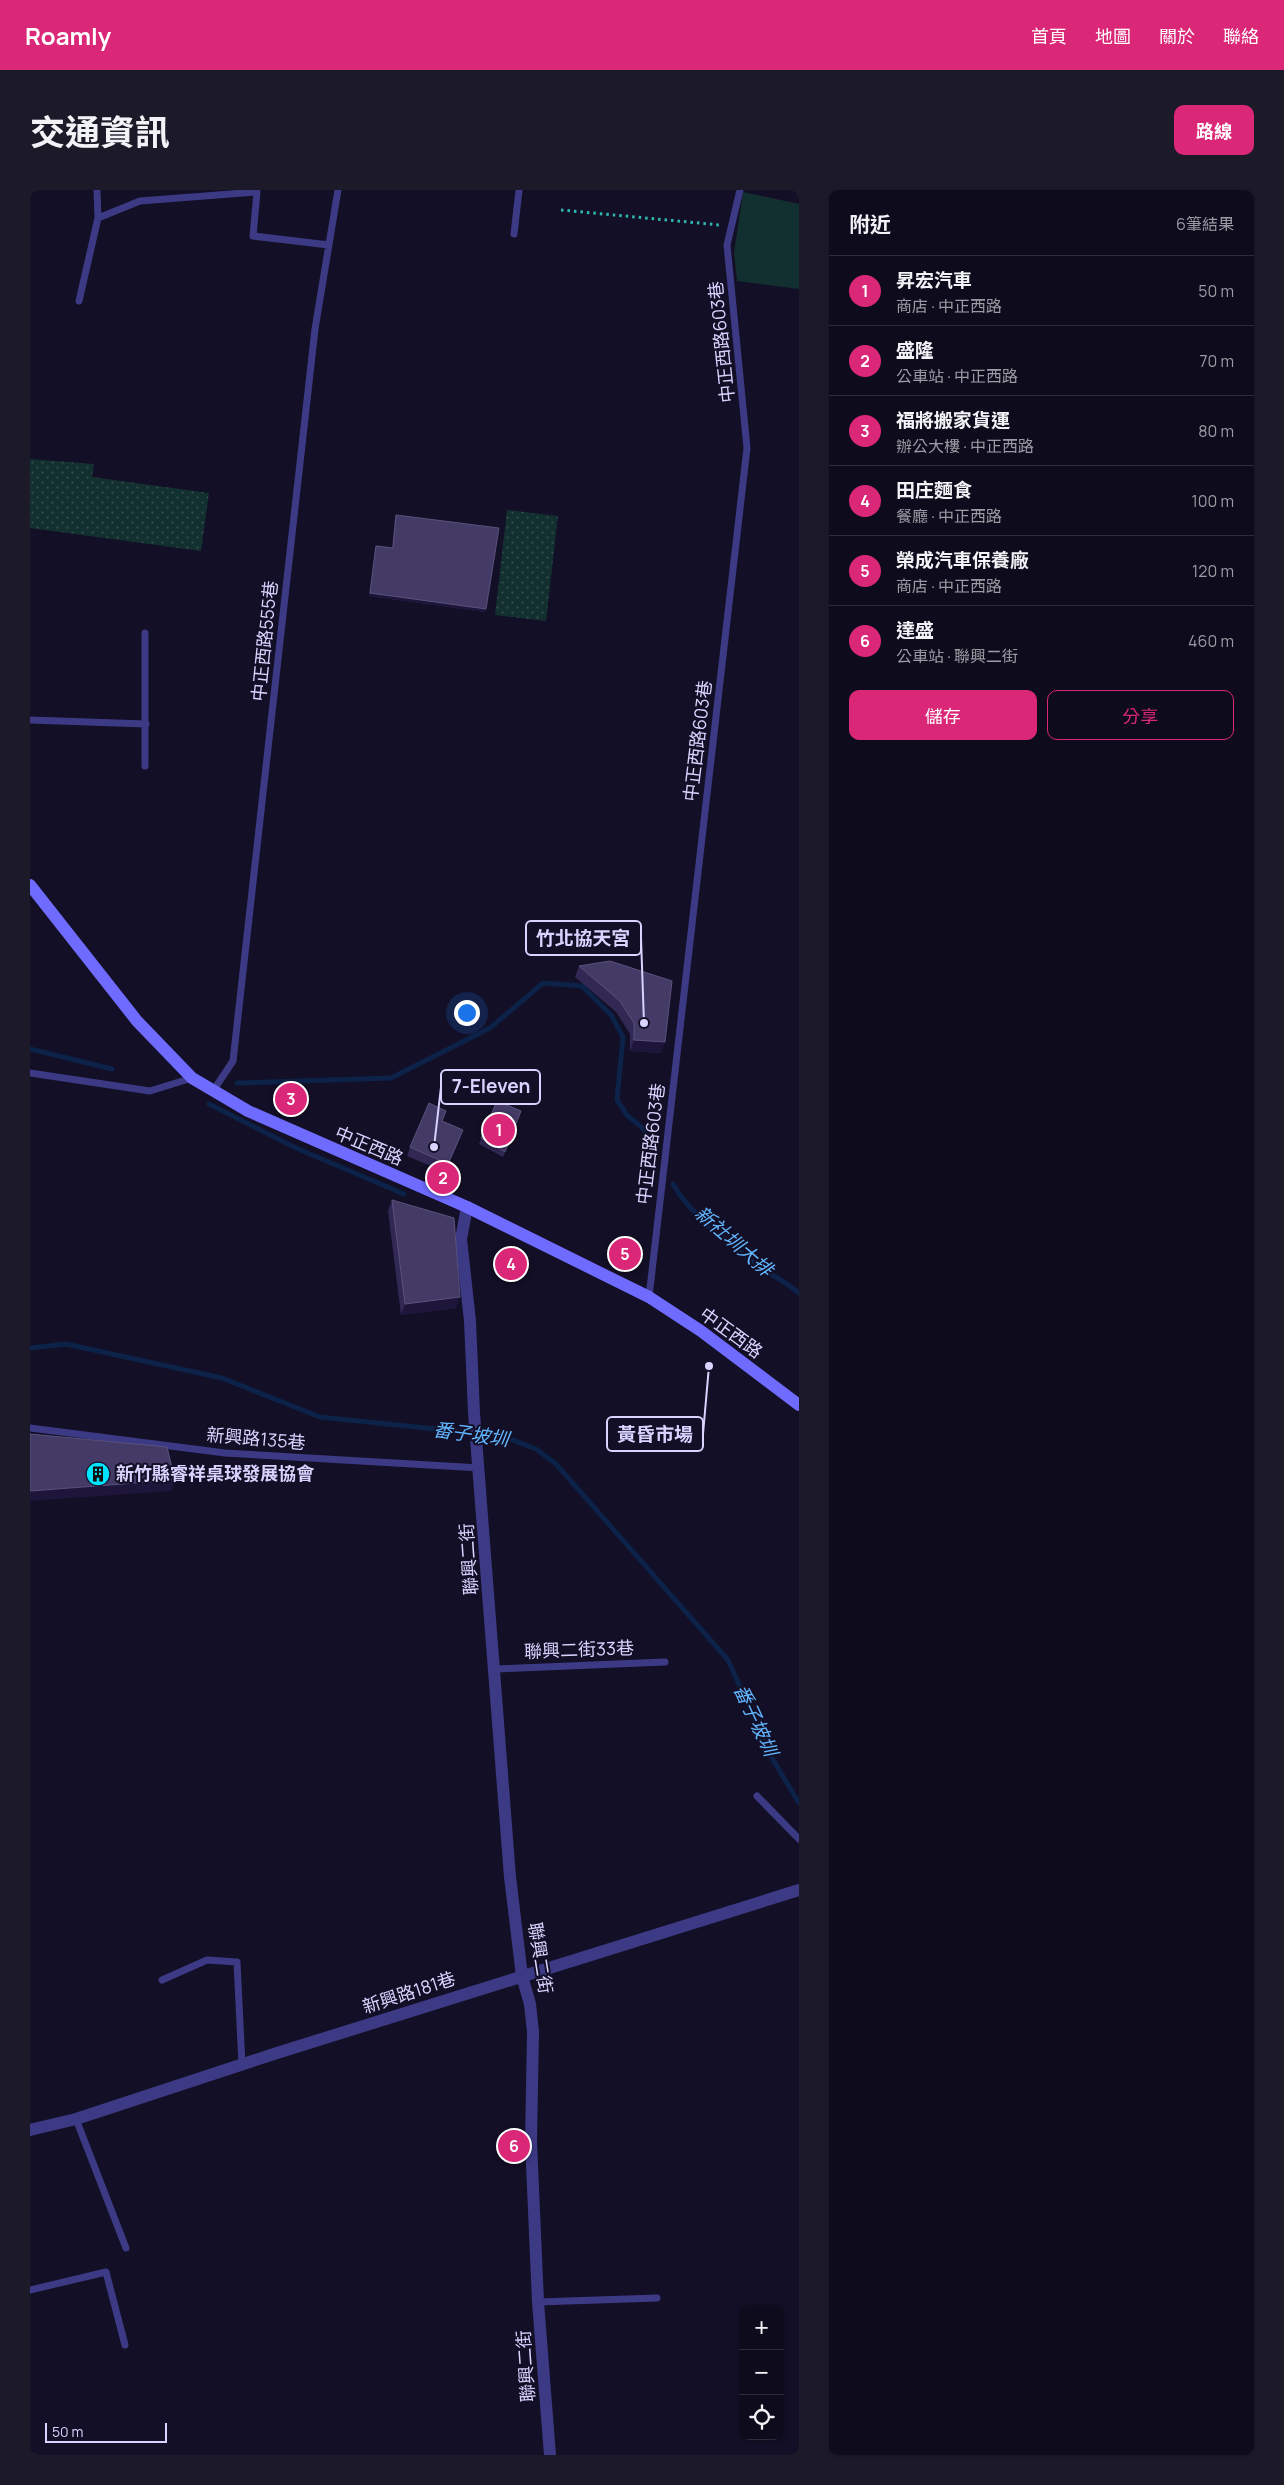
<!DOCTYPE html>
<html lang="zh-TW">
<meta charset="utf-8">
<style>
:root{--surface:#0e0b1c;--page:#1c1929;--text:#f1f3f6;--muted:#9b9ba3;--line:#2e2b3b;--accent:#db2777}
body{margin:0;font-family:Manrope,"Noto Sans TC",sans-serif;background:var(--page);color:var(--text)}
.controls{position:absolute;right:15px;bottom:15px;display:grid;overflow:hidden;border-radius:10px;box-shadow:0 1px 4px #0004}
.controls button{width:45px;height:45px;display:grid;place-items:center;padding:0;border:0;border-bottom:1px solid var(--line);background:var(--surface);color:var(--text);font:25px sans-serif}
.scale{position:absolute;left:15px;bottom:12px;width:122px;box-sizing:border-box;padding-left:5px;border:2px solid #d9d4ff;border-top:0;font-size:14px;line-height:18px;white-space:nowrap;color:#d9d4ff;-webkit-text-stroke:4px #130f26;paint-order:stroke}
.you{position:absolute;left:436px;top:822px;width:18px;height:18px;margin:-12px;border:4px solid #fff;border-radius:50%;background:#1a73e8;box-shadow:0 0 0 8px #1a73e833}
.badge{display:grid;place-items:center;width:32px;height:32px;border-radius:50%;background:var(--accent);color:#fff;font-size:16px;font-weight:700}
.pin{position:absolute;translate:-50% -50%;border:2px solid #fff;box-shadow:0 1px 5px #0006}
.list{margin:0;padding:0;list-style:none}
h2{display:flex;justify-content:space-between;align-items:center;height:65px;margin:0;padding:0 20px;font-size:21px}
h2 small{font-size:16px;font-weight:400;color:var(--muted)}
.list li{display:grid;grid-template-columns:32px 1fr auto;gap:15px;align-items:center;box-sizing:border-box;height:70px;padding:0 20px;border-top:1px solid var(--line)}
.list b{display:block;font-size:19px;white-space:nowrap}
.list p{margin:0;font-size:16px;white-space:nowrap;color:var(--muted)}
.list em{font-size:16px;font-style:normal;color:var(--muted)}
.actions{display:flex;gap:10px;padding:15px 20px}
.actions a{flex:1;padding:11px 0;border:1px solid var(--accent);border-radius:10px;text-align:center;font-size:18px;color:var(--accent)}
.actions .main{background:var(--accent);color:#fff}
.icon{flex:none;width:28px;height:28px;fill:none;stroke:currentColor;stroke-width:2;stroke-linecap:round;stroke-linejoin:round}
.map{position:relative;flex:none;width:769px;height:2265px;overflow:hidden;border-radius:10px}
header{display:flex;align-items:center;gap:30px;box-sizing:border-box;height:70px;padding:0 25px;background:var(--accent);color:#fff}
header strong{font-size:24px}
nav{display:flex;gap:28px;margin-inline-start:auto;font-size:18px}
.intro{display:flex;align-items:center;justify-content:space-between;box-sizing:border-box;height:120px;padding:0 30px}
h1{margin:0;font-size:35px}
.button{padding:12px 22px;border-radius:10px;background:var(--accent);color:#fff;font-size:18px;font-weight:700}
main{display:flex;gap:30px;padding:0 30px}
aside{flex:1;background:var(--surface);border-radius:10px;box-shadow:0 1px 4px #0004}
.map>svg:first-child{display:block}
.grass{fill:#12302f}
.park{fill:url(#park-dots)}
.lines{fill:none;stroke-linecap:round;stroke-linejoin:round}
.stream{stroke:#0c2248;stroke-width:5}
.path{stroke:#2fb8b0;stroke-width:3;stroke-dasharray:2.5 4;stroke-linecap:butt}
.service{stroke:#3d3a85;stroke-width:7}
.minor{stroke:#3d3a85;stroke-width:12}
.tertiary{stroke:#3d3a85;stroke-width:12}
.secondary{stroke:#6f6bff;stroke-width:12}
.wall{fill:#312854}
.shaded-wall{fill:#1d163a}
.building{fill:#433a66;stroke:#5a527e}
.labels{text-anchor:middle;stroke-width:4;stroke-linejoin:round;paint-order:stroke}
.street-label{font-size:18px;fill:#d9d4ff;stroke:#130f26}
.poi-label{font-size:18px;font-weight:bold;fill:#d9d4ff;stroke:#130f26;text-anchor:start}
.water-label{font-size:19px;font-style:italic;fill:#62b6ff;stroke:#130f26}
.leader{fill:none;stroke:#d9d4ff;stroke-width:2}
.callout-dot{fill:#d9d4ff;stroke:#130f26;stroke-width:2}
.callout{fill:#130f26;stroke:#d9d4ff;stroke-width:2}
.callout-label{font-size:19px;text-anchor:middle;font-weight:bold;fill:#d9d4ff}
</style>
<header>
<strong>Roamly</strong>
<nav><a>首頁</a><a>地圖</a><a>關於</a><a>聯絡</a></nav>
</header>
<div class="intro"><h1>交通資訊</h1><a class="button">路線</a></div>
<main>
<div class="map">
<svg width="769" height="2265" viewBox="0 0 769 2265">
<defs>
<pattern id="park-dots" width="8" height="8" patternUnits="userSpaceOnUse" patternTransform="scale(1.25)"><rect width="8" height="8" fill="#12302f"/><path d="M2 2h.1M6 6h.1" fill="none" stroke="#344d4e" stroke-width="1.8" stroke-linecap="round"/></pattern>
</defs>
<rect width="100%" height="100%" fill="#130f26"/>
<path class="grass" d="M713,2L769,14V99L707,91L704,63Z"/>
<path class="park" d="M0,269L64,274L62,287L179,303L171,361L0,338Z
M477,320L528,326L516,431L465,425Z"/>
<g class="lines">
<path class="stream" d="M0,859L82,879
M207,893L361,888L460,838L513,793L552,796L581,825L593,847L587,910L597,925L615,940L625,961
M179,914L266,958L374,1004
M643,994C661,1026 698,1053 727,1075C741,1085 756,1092 769,1103
M0,1158L36,1154L192,1188L290,1227L473,1246L506,1259L526,1274L698,1470L742,1568L769,1613"/>
<path class="path" d="M531,20L690,35"/>
<path class="service" d="M68,28L110,11L227,2L223,46L299,55
M484,44L489,0
M49,111L68,28L67,0
M0,530L116,534
M115,576V443
M0,883L120,901L162,888
M183,901L203,871L285,139L308,0
M619,1107L717,258L697,55L710,0
M0,1238L195,1263L450,1278
M465,1479L635,1472
M727,1606L769,1649
M132,1790L177,1770L207,1772L212,1875
M46,1929L96,2058
M0,2100L76,2082L95,2155
M508,2112L627,2108"/>
<path class="minor" d="M437,1017L431,1049L440,1131L444,1223L480,1687L492,1786L500,1814L503,1842L501,1952L508,2112L520,2265"/>
<path class="tertiary" d="M0,1940L46,1929L247,1863L769,1700"/>
<path class="secondary" d="M0,695L107,831L162,888L218,921L437,1017L619,1107L671,1141L769,1215"/>
</g>
<path class="wall" d="M366,325L456,419L455,422L339,406L345,358L346,356L362,358L365,328Z
M580,771L631,863L600,861V844L586,822L545,787L549,776Z
M467,911L491,921L473,967L449,954Z
M412,931L430,948L415,982L377,966L380,957Z
M362,1010L426,1118L371,1125L358,1021Z"/>
<path class="shaded-wall" d="M340,403L456,419L455,422L339,406Z
M604,850L635,852L631,863L600,861Z
M430,1107L426,1118L371,1125L375,1114Z
M145,1290L141,1301L0,1311V1301Z"/>
<path class="building" d="M366,325L469,338L456,419L340,403L346,356L363,358Z
M580,771L642,791L635,852L604,850V833L590,811L549,776Z
M467,911L491,921L475,962L451,948Z
M399,913L416,921L412,931L433,940L418,974L380,957Z
M362,1010L424,1028L430,1107L375,1114Z
M0,1244L137,1257L145,1290L0,1301Z"/>
<defs>
<g id="building-disc" transform="scale(1.25)"><circle r="9.5" fill="#00e5ff" stroke="#130f26"/><path d="M-4-6H4V6H1V3H-1V6H-4ZM-2.5-4.3h1.7v1.8h-1.7ZM.8-4.3h1.7v1.8H.8ZM-2.5-1h1.7V.8h-1.7ZM.8-1h1.7V.8H.8Z" fill="#111"/></g>
</defs>
<g fill-rule="evenodd">
<use href="#building-disc" x="68" y="1284"/>
</g>
<g class="labels">
<g class="street-label">
<text transform="translate(692 152) rotate(-96)" y="6">中正西路603巷</text>
<text transform="translate(235 451) rotate(-84)" y="6">中正西路555巷</text>
<text transform="translate(668 551) rotate(-83)" y="6">中正西路603巷</text>
<text transform="translate(621 954) rotate(-83)" y="6">中正西路603巷</text>
<text transform="translate(339 956) rotate(23)" y="6">中正西路</text>
<text transform="translate(701 1143) rotate(36)" y="6">中正西路</text>
<text transform="translate(226 1249) rotate(5)" y="6">新興路135巷</text>
<text transform="translate(439 1369) rotate(-94)" y="6">聯興二街</text>
<text transform="translate(549 1460) rotate(-2)" y="6">聯興二街33巷</text>
<text transform="translate(510 1768) rotate(81)" y="6">聯興二街</text>
<text transform="translate(379 1803) rotate(-18)" y="6">新興路181巷</text>
<text transform="translate(496 2176) rotate(-94)" y="6">聯興二街</text>
</g>
<g class="poi-label">
<text x="86" y="1290">新竹縣睿祥桌球發展協會</text>
</g>
<g class="water-label">
<text transform="translate(704 1051) rotate(41)" y="7">新社圳大排</text>
<text transform="translate(441 1244) rotate(8)" y="7">番子坡圳</text>
<text transform="translate(726 1530) rotate(65)" y="7">番子坡圳</text>
</g>
</g>
<path class="leader" d="M614 833L611 748M404 957L411 897M679 1176L673 1244"/>
<g class="callout-dot">
<circle cx="614" cy="833" r="5"/>
<circle cx="404" cy="957" r="5"/>
<circle cx="679" cy="1176" r="5"/>
</g>
<g class="callout">
<rect x="496" y="731" width="115" height="34" rx="5"/>
<rect x="411" y="880" width="99" height="34" rx="5"/>
<rect x="577" y="1227" width="96" height="34" rx="5"/>
</g>
<g class="callout-label">
<text x="553" y="755">竹北協天宮</text>
<text x="461" y="903">7-Eleven</text>
<text x="625" y="1251">黃昏市場</text>
</g>
</svg>
<div class="controls">
<button>+</button>
<button>−</button>
<button><svg class="icon" aria-label="locate" viewBox="0 0 24 24"><circle cx="12" cy="12" r="6"/><path d="M12 2v4M12 18v4M2 12h4M18 12h4"/></svg></button>
</div>
<div class="scale">50 m</div>
<div class="you"></div>
<div class="pin badge" style="left:469px;top:940px">1</div>
<div class="pin badge" style="left:413px;top:988px">2</div>
<div class="pin badge" style="left:261px;top:909px">3</div>
<div class="pin badge" style="left:481px;top:1074px">4</div>
<div class="pin badge" style="left:595px;top:1064px">5</div>
<div class="pin badge" style="left:484px;top:1956px">6</div>
</div>
<aside>
<h2>附近<small>6筆結果</small></h2>
<ul class="list">
<li><span class="badge">1</span><div><b>昇宏汽車</b><p>商店 · 中正西路</p></div><em>50 m</em></li>
<li><span class="badge">2</span><div><b>盛隆</b><p>公車站 · 中正西路</p></div><em>70 m</em></li>
<li><span class="badge">3</span><div><b>福將搬家貨運</b><p>辦公大樓 · 中正西路</p></div><em>80 m</em></li>
<li><span class="badge">4</span><div><b>田庄麵食</b><p>餐廳 · 中正西路</p></div><em>100 m</em></li>
<li><span class="badge">5</span><div><b>榮成汽車保養廠</b><p>商店 · 中正西路</p></div><em>120 m</em></li>
<li><span class="badge">6</span><div><b>達盛</b><p>公車站 · 聯興二街</p></div><em>460 m</em></li>
</ul>
<div class="actions"><a class="main">儲存</a><a>分享</a></div>
</aside>
</main>
